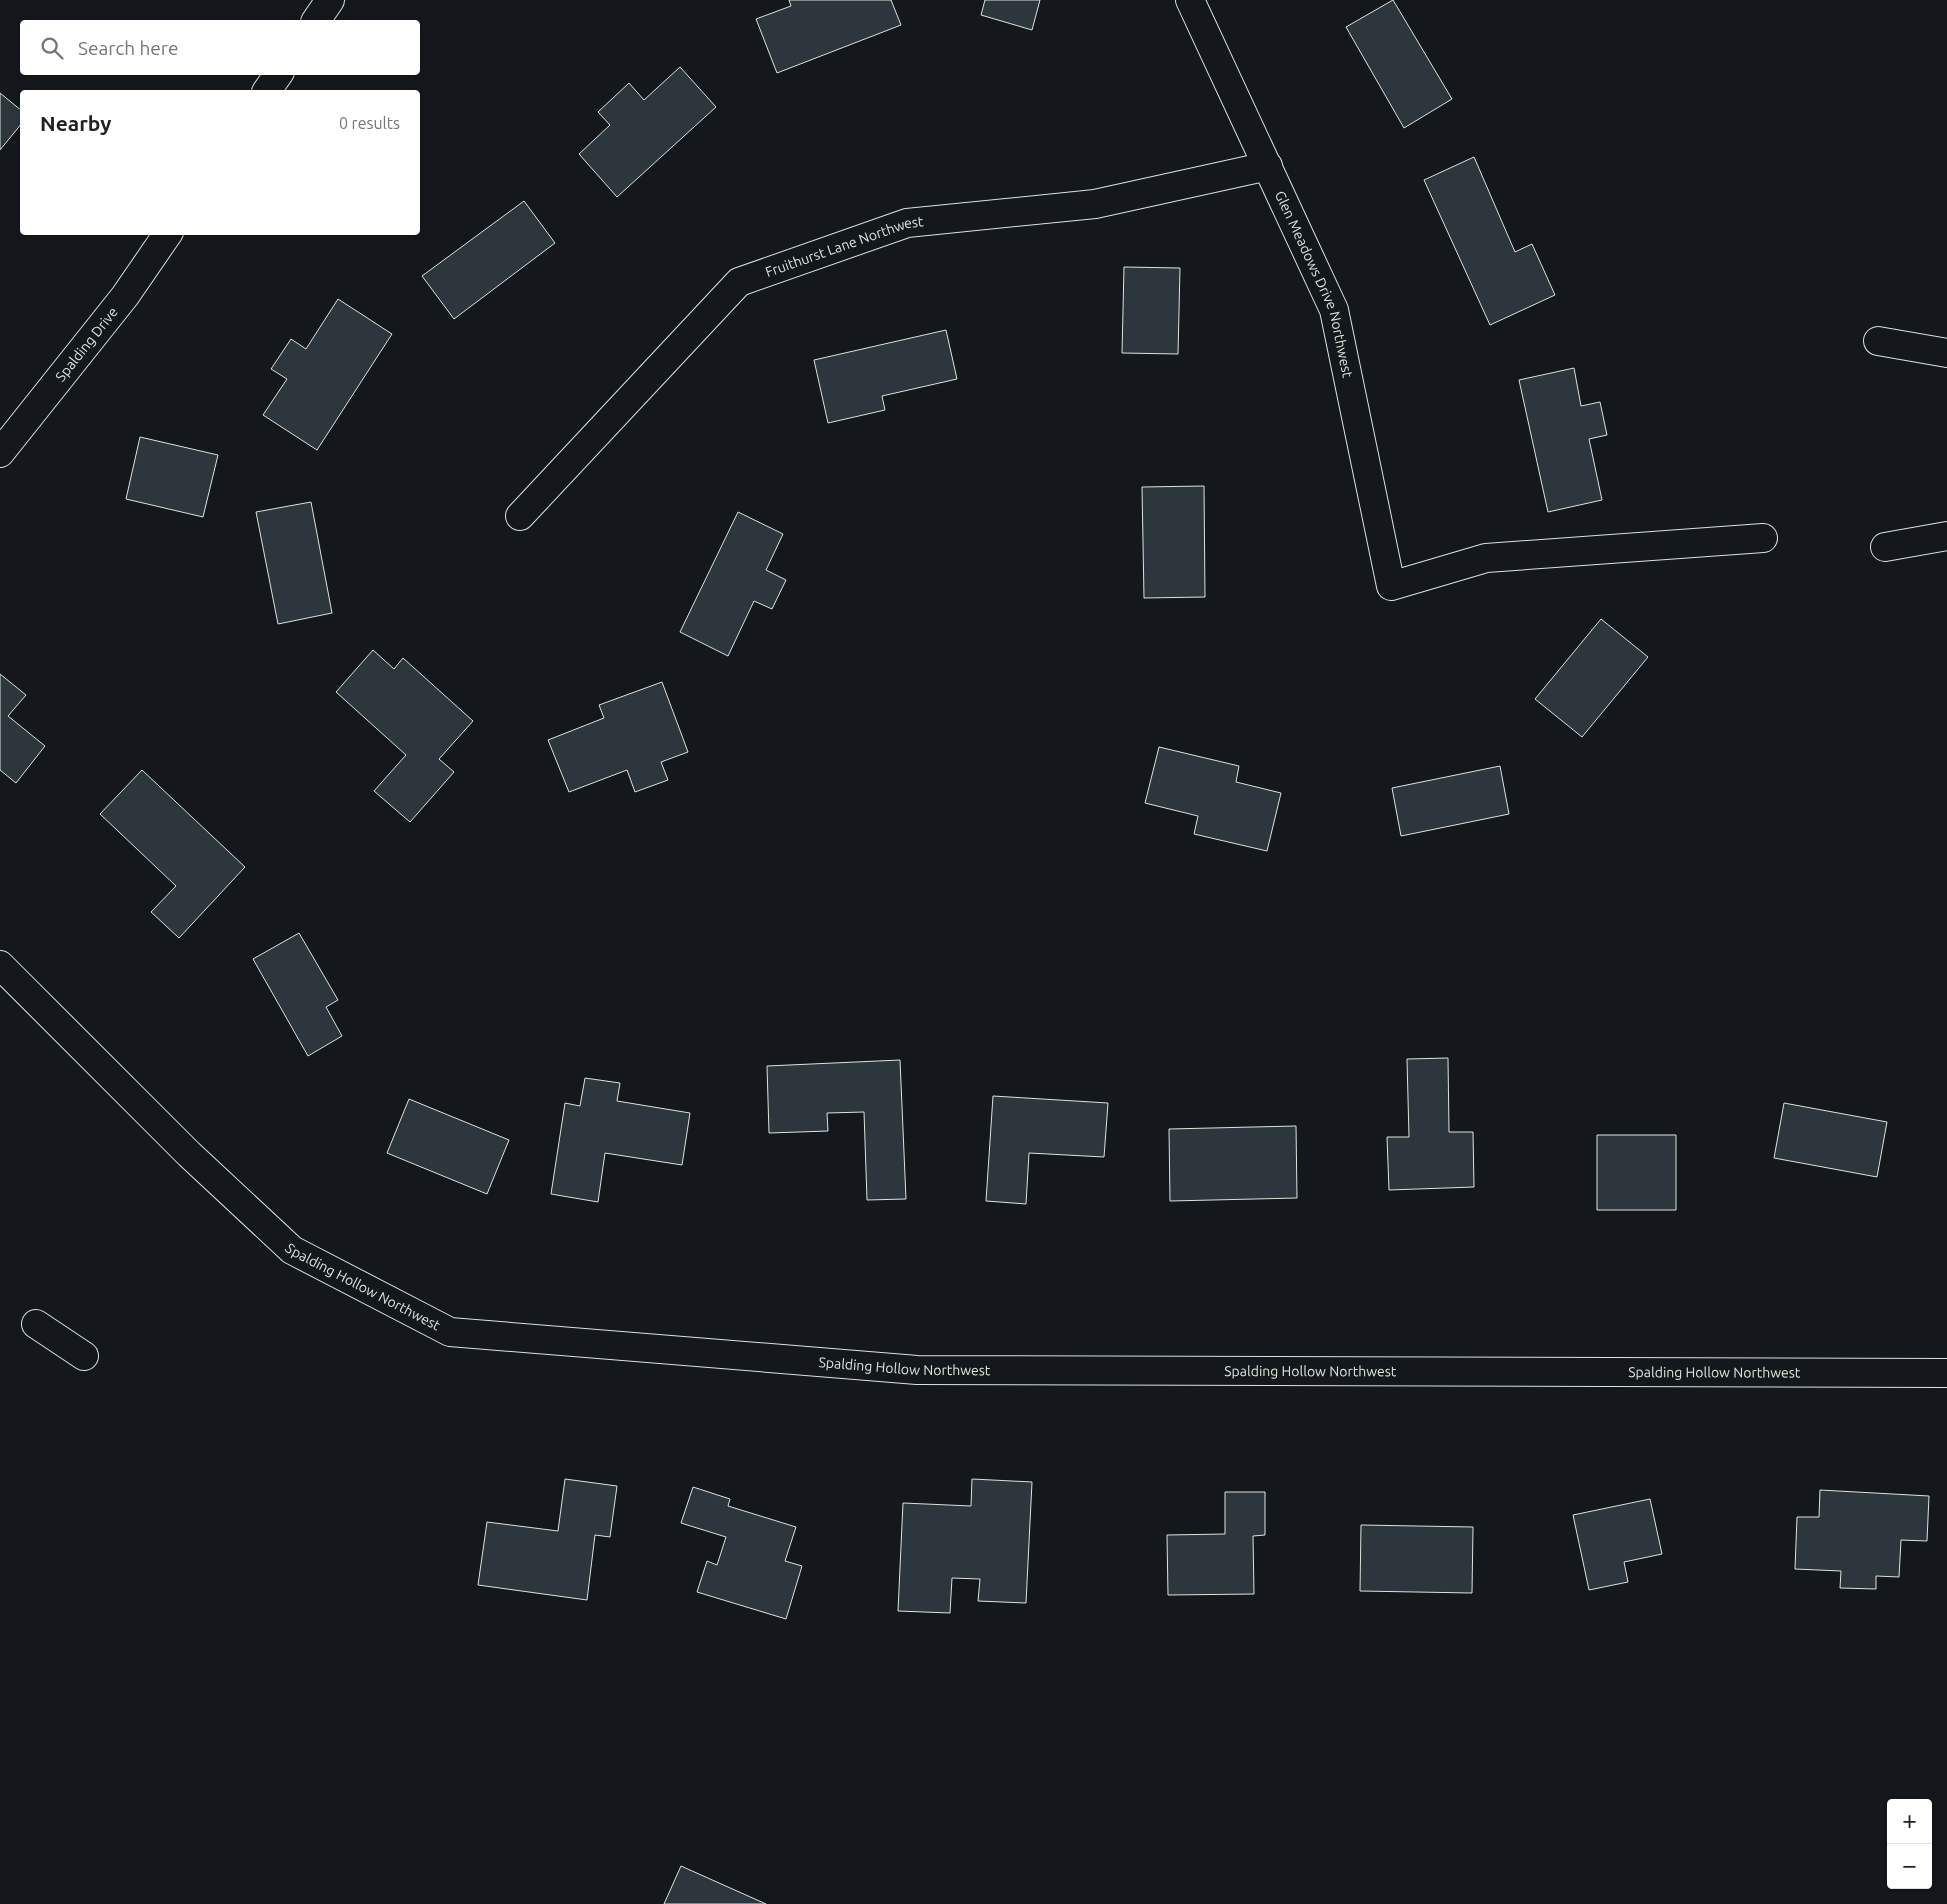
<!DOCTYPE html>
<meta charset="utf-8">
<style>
:root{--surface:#fff;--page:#f2f2f2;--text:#202124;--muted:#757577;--line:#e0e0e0}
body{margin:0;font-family:Ubuntu,sans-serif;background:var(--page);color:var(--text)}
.controls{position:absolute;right:15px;bottom:15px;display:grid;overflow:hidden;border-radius:5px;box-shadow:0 1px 4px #0004}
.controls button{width:45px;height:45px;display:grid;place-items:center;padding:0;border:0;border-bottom:1px solid var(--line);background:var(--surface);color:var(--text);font:25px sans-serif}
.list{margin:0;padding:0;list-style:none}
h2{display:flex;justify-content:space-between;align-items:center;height:65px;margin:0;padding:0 20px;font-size:21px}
h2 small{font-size:16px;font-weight:400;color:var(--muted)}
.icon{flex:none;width:28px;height:28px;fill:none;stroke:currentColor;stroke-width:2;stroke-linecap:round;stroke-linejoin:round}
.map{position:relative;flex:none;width:1947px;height:1904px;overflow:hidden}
.search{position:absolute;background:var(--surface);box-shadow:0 1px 4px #0004;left:20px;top:20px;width:400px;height:55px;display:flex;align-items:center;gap:12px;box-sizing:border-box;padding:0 18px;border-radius:5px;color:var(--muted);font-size:19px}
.panel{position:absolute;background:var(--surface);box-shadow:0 1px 4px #0004;left:20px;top:90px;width:400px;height:145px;border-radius:5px}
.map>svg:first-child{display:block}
.building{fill:#2c363c;stroke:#d8e6dc}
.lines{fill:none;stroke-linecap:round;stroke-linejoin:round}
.minor-casing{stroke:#d8e6dc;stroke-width:30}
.major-casing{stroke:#d8e6dc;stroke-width:30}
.minor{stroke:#14181c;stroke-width:28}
.major{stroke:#14181c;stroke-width:28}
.labels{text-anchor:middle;stroke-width:4;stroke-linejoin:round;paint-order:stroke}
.street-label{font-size:14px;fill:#d8e6dc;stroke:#14181c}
</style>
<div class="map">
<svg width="1947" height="1904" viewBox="0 0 1947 1904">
<rect width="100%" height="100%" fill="#14181c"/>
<path class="building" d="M789,0H891L901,25L777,73L756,19L791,6Z
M985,0H1040L1032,30L981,15Z
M1393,0L1452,99L1404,128L1346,27Z
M680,67L716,107L617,197L579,154L610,125L598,112L629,83L644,100Z
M0,93L22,111V123L0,150Z
M1474,157L1515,252L1532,244L1555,295L1490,325L1424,180Z
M524,201L555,243L454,319L422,276Z
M1124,267L1180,268L1178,354L1122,353Z
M338,299L392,334L317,450L263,415L287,379L271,369L291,339L306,349Z
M946,330L957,379L882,396L885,410L828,423L814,360Z
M1574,368L1581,406L1600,402L1607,435L1589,439L1602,500L1548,512L1519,380Z
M140,437L218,455L203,517L126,499Z
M1204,486L1205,597L1144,598L1142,487Z
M311,502L332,613L278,624L256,512Z
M738,512L783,534L766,570L786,580L772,609L754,601L728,656L680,632Z
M1601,619L1648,657L1582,737L1535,699Z
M373,650L394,669L403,658L473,721L439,759L454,772L410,822L374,791L406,755L336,692Z
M0,674L26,695L8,716L45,746L16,783L0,770Z
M662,682L688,752L661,762L668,780L635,792L627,770L569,792L548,740L604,718L599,705Z
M1159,747L1239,766L1236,782L1281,793L1267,851L1194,834L1198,816L1145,803Z
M1500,766L1509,814L1401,836L1392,788Z
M142,770L245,867L179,938L151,912L176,886L100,814Z
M299,933L338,1000L326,1007L342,1036L308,1056L253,959Z
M1448,1058L1449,1132H1473L1474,1187L1389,1190L1387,1137H1409L1407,1059Z
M900,1060L906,1199L867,1200L864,1112L827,1113L828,1131L769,1133L767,1066Z
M585,1078L620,1083L617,1101L690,1113L682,1165L605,1153L598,1202L551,1194L565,1103L580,1106Z
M993,1096L1108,1103L1104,1157L1029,1153L1026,1204L986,1201Z
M409,1099L509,1140L487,1194L387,1153Z
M1784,1103L1887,1122L1877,1177L1774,1158Z
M1296,1126L1297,1198L1170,1201L1169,1129Z
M1597,1135H1676V1210H1597Z
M565,1479L617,1486L610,1537L595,1535L587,1600L478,1585L487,1522L558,1531Z
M972,1479L1032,1482L1026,1603L978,1601L980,1579L952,1578L950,1613L898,1611L903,1503L971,1506Z
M693,1487L730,1499L728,1506L796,1527L785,1561L802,1566L786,1619L697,1592L707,1561L717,1565L726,1537L681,1523Z
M1820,1490L1929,1496L1927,1541L1901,1540L1899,1577L1876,1576V1589L1840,1588L1841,1571L1795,1569L1797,1517H1819Z
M1225,1492H1265V1535L1253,1536L1254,1594L1168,1595L1167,1535L1225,1534Z
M1650,1499L1662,1554L1624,1562L1628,1582L1589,1590L1573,1515Z
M1361,1525L1473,1527L1472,1593L1360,1591Z
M681,1866L766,1904H664Z"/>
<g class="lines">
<g class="minor-casing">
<g id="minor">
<path id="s1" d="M1190,0L1334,310L1391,586L1486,558L1763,538"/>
<path d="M1878,341L1947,353"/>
<path id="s2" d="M520,516L739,282L907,223L1095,204L1268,166"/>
<path d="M1885,547L1947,536"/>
<path id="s3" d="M0,965L189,1154L292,1250L450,1332L917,1370L1947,1373"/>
<path d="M36,1324L84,1356"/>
</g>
</g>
<g class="major-casing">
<g id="major">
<path d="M315,22L330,0"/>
<path d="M266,92L280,72"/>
<path id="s4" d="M0,453L125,296L169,232"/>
</g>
</g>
<use href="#minor" class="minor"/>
<use href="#major" class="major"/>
</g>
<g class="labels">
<g class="street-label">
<text dy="5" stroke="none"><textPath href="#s2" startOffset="432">Fruithurst Lane Northwest</textPath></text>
<text dy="5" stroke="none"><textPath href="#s1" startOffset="311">Glen Meadows Drive Northwest</textPath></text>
<text dy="5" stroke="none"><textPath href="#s4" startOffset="139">Spalding Drive</textPath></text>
<text dy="5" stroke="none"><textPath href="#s3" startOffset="488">Spalding Hollow Northwest</textPath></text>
<text dy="5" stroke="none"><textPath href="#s3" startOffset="1042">Spalding Hollow Northwest</textPath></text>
<text dy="5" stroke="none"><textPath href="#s3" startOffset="1448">Spalding Hollow Northwest</textPath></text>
<text dy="5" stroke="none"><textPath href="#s3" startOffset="1852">Spalding Hollow Northwest</textPath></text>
</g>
</g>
</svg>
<div class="controls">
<button>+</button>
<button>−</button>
</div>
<div class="search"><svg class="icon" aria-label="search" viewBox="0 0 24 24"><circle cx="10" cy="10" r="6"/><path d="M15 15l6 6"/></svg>Search here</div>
<section class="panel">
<h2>Nearby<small>0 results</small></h2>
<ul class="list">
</ul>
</section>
</div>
